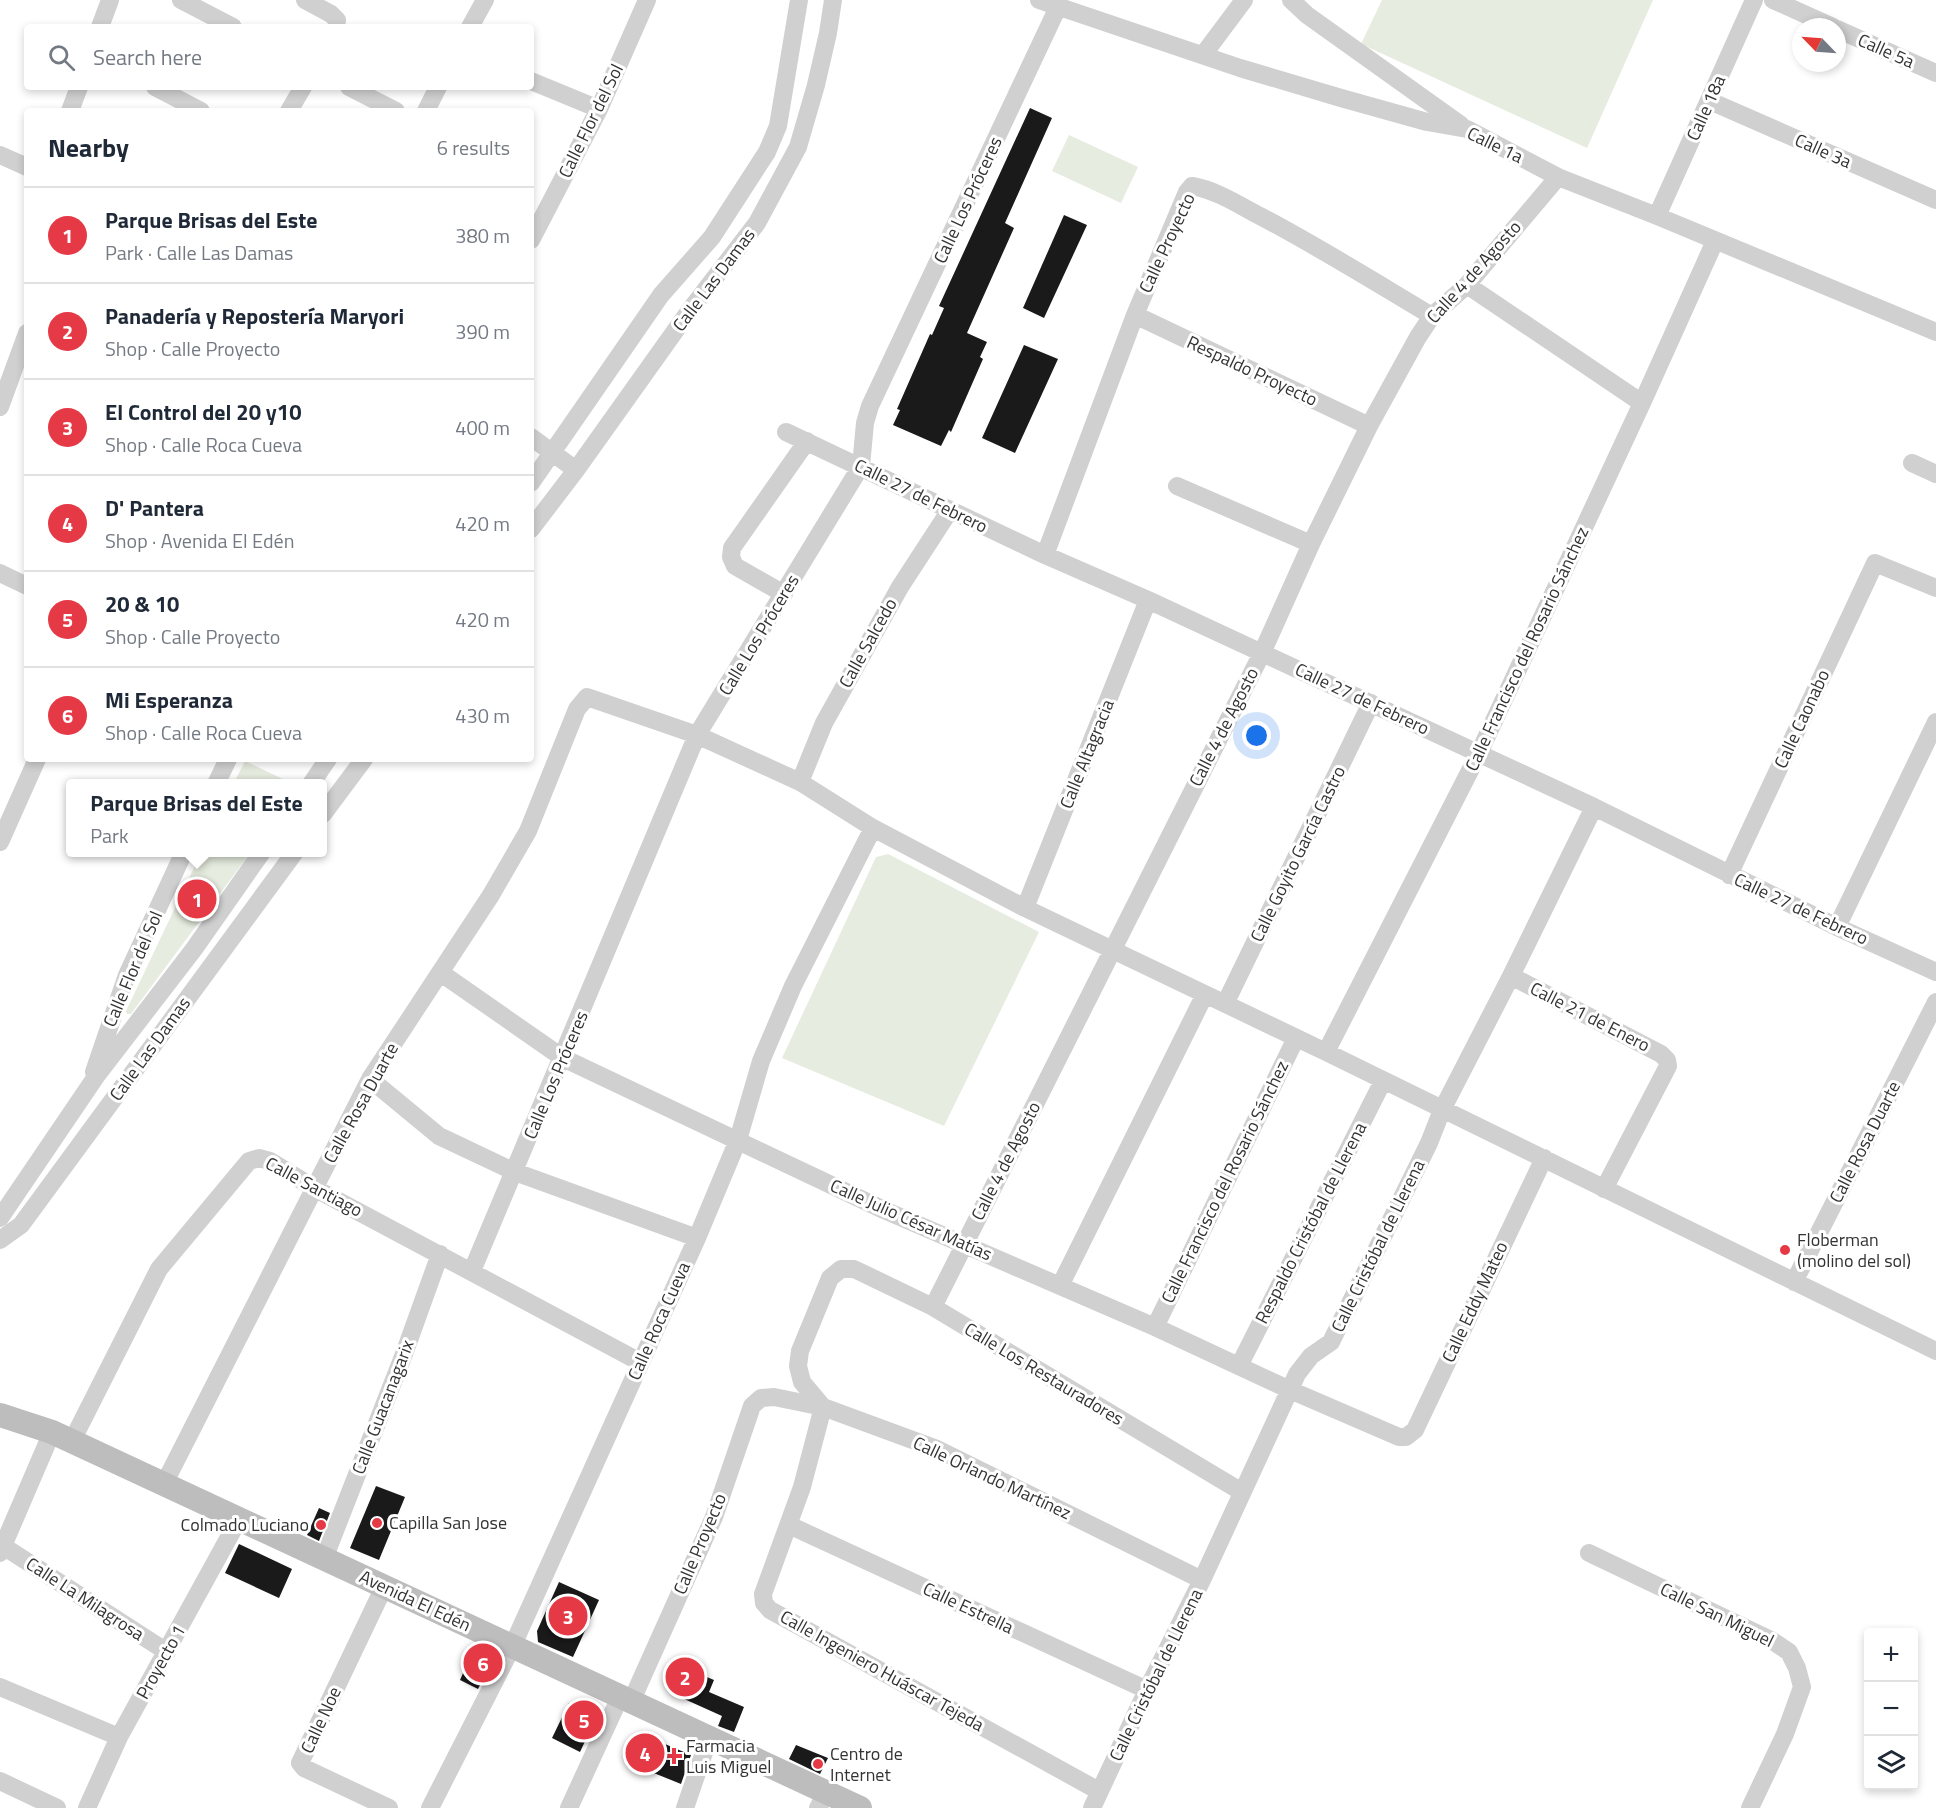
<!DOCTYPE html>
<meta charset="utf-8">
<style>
:root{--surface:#fff;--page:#f6f6f7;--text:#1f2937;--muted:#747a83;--line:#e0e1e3;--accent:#e63946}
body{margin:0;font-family:"Titillium Web",sans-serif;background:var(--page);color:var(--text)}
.controls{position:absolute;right:18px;bottom:18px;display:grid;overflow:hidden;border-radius:6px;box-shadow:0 3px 9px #0003}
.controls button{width:54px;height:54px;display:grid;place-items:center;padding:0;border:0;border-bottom:2px solid var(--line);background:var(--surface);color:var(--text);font:30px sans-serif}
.compass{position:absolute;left:1792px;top:18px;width:54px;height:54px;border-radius:50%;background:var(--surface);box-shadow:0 3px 9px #0003;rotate:295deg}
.you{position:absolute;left:1257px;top:736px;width:21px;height:21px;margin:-15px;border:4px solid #fff;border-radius:50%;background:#1a73e8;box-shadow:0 0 0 9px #1a73e833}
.badge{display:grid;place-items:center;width:39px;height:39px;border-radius:50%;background:var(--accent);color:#fff;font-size:20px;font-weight:700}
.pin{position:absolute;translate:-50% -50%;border:3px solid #fff;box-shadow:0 2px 6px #0006}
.popup{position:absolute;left:66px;top:779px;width:261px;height:78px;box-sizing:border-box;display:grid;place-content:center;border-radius:6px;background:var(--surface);filter:drop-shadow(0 2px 4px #0005);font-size:20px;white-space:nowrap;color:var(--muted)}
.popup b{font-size:22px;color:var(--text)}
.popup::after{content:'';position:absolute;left:50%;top:100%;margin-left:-12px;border:12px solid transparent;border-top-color:var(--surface)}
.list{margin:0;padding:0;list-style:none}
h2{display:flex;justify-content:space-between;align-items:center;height:78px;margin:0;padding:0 24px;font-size:26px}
h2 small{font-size:20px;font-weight:400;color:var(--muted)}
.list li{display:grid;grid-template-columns:39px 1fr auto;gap:18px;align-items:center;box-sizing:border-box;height:96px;padding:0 24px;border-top:2px solid var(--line)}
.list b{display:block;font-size:22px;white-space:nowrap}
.list p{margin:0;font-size:20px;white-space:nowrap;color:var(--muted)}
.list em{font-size:20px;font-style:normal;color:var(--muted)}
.icon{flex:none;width:33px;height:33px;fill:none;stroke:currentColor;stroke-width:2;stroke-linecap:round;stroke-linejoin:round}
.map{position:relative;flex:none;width:1936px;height:1808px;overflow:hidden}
.search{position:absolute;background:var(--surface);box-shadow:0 3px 9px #0003;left:24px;top:24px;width:510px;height:66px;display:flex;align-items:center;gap:15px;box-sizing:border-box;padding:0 21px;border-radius:6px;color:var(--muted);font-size:22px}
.panel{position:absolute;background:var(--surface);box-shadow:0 3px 9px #0003;left:24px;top:108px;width:510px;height:654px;border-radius:6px}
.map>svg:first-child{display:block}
.green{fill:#e6ecdf}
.building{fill:#1a1a1a}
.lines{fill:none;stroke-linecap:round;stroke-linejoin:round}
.street{stroke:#d0d0d0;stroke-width:18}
.secondary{stroke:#bdbdbd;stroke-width:24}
.poi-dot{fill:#e63946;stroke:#fff;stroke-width:2}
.labels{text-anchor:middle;stroke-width:6;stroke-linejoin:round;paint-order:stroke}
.street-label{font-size:18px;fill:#333;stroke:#fff}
.poi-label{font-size:18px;fill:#333;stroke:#fff;text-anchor:start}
</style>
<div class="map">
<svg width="1936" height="1808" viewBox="0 0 1936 1808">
<rect width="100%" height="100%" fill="#fff"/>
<path class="green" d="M1382,0H1653L1587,148L1361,44Z
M1069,135L1138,167L1121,203L1052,171Z
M245,761L291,783H234Z
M201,853H250L131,1014H127L126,1011Z
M888,854L1039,932L944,1126L782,1058L876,857Z"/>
<path class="building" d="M1030,108L1052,118L1005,223L1014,228L967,333L987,342L980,357L983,359L951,432L949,430L941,446L893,425L900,410L897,409L930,334L932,335L944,308L939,306Z
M1064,215L1087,225L1044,318L1023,308Z
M1024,345L1058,359L1015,453L982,438Z
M376,1486L405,1497L379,1560L350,1548Z
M319,1508L330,1513L319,1541L307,1535Z
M239,1544L292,1569L279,1598L225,1573Z
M559,1582L599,1600L573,1657L538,1642L537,1631Z
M474,1648L489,1655L492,1662L478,1689L460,1680Z
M683,1667L714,1680L709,1692L744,1707L734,1732L718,1726L722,1716L682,1698L686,1688L675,1683Z
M569,1703L597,1716L580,1752L552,1738Z
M646,1736L691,1755L681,1784L634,1765Z
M796,1745L828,1758L820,1774L789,1759Z"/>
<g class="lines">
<path class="street" d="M181,0L233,27
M305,0L331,14L337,20L336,27
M1039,0L1240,68L1341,98L1427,122L1467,129L1558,177L1657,216L1936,332
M1291,0L1307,15L1461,125
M1773,0L1833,27
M100,27L110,0
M470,27L485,0
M1837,29L1936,73
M1203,55L1244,0
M531,81L599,109
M155,87L201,111
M349,87L396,111
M1710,101L1936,200
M70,111L79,87
M289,111L303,87
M426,111L438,87
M0,155L27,167
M1657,216L1754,0
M531,240L599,109L647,0
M1467,285L1642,403
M1135,315L1369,426
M0,407L27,333
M786,432L1045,555L1148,600L1594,807L1837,927L1936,972
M531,437L576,470
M1912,463L1936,474
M531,483L661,295L712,237L767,152L778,126L799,0
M1177,486L1311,544
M531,529L576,470L690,310L757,223L798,147L816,85L828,33L833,0
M1045,555L1135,315L1187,192L1192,186C1216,190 1239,205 1260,216C1319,247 1375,282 1432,316
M0,573L27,586
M784,594L735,566L731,557L732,548L807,441
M800,782L824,723L900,587L950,510
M216,784L228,759
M311,784L328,759
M323,814L364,759
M0,842L37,759
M1729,875L1875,563L1936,588
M1025,908L1148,600
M1837,927L1936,722
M441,973L563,1058L884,1210L1155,1327L1290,1390L1399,1437H1406L1415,1430L1544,1158
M1511,976L1661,1054L1667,1060L1668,1066L1604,1189
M1225,1004L1371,703
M1326,1052L1479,753L1642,403L1715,241
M94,1072L127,975L184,852
M370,1079L439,1136L515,1172L697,1238
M0,1218L97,1075L194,949L262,852
M0,1240L21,1225L295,852
M472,1271L697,735L861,466L865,423L870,406L1058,7
M1794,1282L1936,1002
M1060,1286L1205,994
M933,1307L1262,653L1311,544L1369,426L1418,337L1432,316L1467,285L1558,177
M1155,1327L1296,1038
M1239,1366L1383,1081
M72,1441L159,1269L249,1161L259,1158L270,1161L314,1188L640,1362
M164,1484L370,1079L491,895L528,831L577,709L587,697L697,735L800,782L873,828L1025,908L1326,1052L1936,1351
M789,1525L1147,1690
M3,1546L167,1652
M0,1553L52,1432
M1589,1553L1771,1640L1789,1652L1797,1668L1802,1687L1785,1734L1750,1808
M324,1559L404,1354L440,1254
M384,1587L300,1763L304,1768L389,1808
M0,1687L119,1737
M631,1702L714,1517L752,1406L761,1398L774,1397L823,1407L937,1449L1202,1580
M0,1781L57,1808
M1099,1791L770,1610L764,1603L763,1594L802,1487L823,1407L802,1382L798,1366L800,1351L830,1278L841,1269H854L933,1307L1242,1492
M87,1808L119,1737L239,1519
M430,1808L512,1647L697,1238L738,1140L761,1061L793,986L873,828
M569,1808L620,1697
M685,1808L709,1738
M818,1808L826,1793
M1092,1808L1147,1690L1202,1580L1297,1374L1311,1356L1331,1342L1429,1143L1442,1110L1511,976L1594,807"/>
<path class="secondary" d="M0,1415L52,1432L860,1808"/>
</g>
<g class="poi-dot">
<circle cx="1785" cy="1250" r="6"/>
<circle cx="377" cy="1523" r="6"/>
<circle cx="321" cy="1525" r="6"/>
<path d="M671 1747h6v6h6v6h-6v6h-6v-6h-6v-6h6z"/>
<circle cx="818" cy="1764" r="6"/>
</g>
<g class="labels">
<g class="street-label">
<text transform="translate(1886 51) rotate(24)" y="6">Calle 5a</text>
<text transform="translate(1706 108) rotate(-66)" y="6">Calle 18a</text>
<text transform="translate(591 121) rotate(-64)" y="6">Calle Flor del Sol</text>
<text transform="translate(1495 145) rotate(26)" y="6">Calle 1a</text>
<text transform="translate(1823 151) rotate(24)" y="6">Calle 3a</text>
<text transform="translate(968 200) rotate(-65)" y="6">Calle Los Próceres</text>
<text transform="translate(1167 243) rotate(-65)" y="6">Calle Proyecto</text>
<text transform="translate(1474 272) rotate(-48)" y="6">Calle 4 de Agosto</text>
<text transform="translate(714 280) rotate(-53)" y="6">Calle Las Damas</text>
<text transform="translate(1252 371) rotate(25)" y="6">Respaldo Proyecto</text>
<text transform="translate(921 496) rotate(26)" y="6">Calle 27 de Febrero</text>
<text transform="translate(759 635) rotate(-59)" y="6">Calle Los Próceres</text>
<text transform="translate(868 643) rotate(-61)" y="6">Calle Salcedo</text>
<text transform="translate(1527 649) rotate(-65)" y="6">Calle Francisco del Rosario Sánchez</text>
<text transform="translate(1362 699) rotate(25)" y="6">Calle 27 de Febrero</text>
<text transform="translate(1802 719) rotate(-65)" y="6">Calle Caonabo</text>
<text transform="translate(1224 727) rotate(-63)" y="6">Calle 4 de Agosto</text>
<text transform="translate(1087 754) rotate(-68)" y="6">Calle Altagracia</text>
<text transform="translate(1298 854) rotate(-64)" y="6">Calle Goyito García Castro</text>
<text transform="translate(1801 909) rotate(25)" y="6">Calle 27 de Febrero</text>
<text transform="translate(133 969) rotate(-67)" y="6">Calle Flor del Sol</text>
<text transform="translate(1590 1017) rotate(27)" y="6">Calle 21 de Enero</text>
<text transform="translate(150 1049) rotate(-54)" y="6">Calle Las Damas</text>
<text transform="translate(556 1075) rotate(-67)" y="6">Calle Los Próceres</text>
<text transform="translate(361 1103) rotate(-61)" y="6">Calle Rosa Duarte</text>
<text transform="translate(1865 1142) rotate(-63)" y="6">Calle Rosa Duarte</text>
<text transform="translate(1006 1161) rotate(-63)" y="6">Calle 4 de Agosto</text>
<text transform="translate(1225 1182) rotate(-64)" y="6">Calle Francisco del Rosario Sánchez</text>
<text transform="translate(314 1187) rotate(28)" y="6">Calle Santiago</text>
<text transform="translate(911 1220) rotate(24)" y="6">Calle Julio César Matías</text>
<text transform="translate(1311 1223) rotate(-63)" y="6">Respaldo Cristóbal de Llerena</text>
<text transform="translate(1378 1246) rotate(-64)" y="6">Calle Cristóbal de Llerena</text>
<text transform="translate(1475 1302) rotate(-65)" y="6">Calle Eddy Mateo</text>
<text transform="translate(659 1321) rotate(-66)" y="6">Calle Roca Cueva</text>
<text transform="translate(1044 1374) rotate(31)" y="6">Calle Los Restauradores</text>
<text transform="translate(383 1407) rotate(-69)" y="6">Calle Guacanagarix</text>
<text transform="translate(992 1478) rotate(25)" y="6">Calle Orlando Martínez</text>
<text transform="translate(700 1544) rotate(-67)" y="6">Calle Proyecto</text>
<text transform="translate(85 1599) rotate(33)" y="6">Calle La Milagrosa</text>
<text transform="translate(415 1601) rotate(25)" y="6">Avenida El Edén</text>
<text transform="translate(968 1608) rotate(25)" y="6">Calle Estrella</text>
<text transform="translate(1717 1615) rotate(26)" y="6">Calle San Miguel</text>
<text transform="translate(161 1662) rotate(-61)" y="6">Proyecto 1</text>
<text transform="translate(882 1671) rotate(29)" y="6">Calle Ingeniero Huáscar Tejeda</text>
<text transform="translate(1156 1675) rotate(-64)" y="6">Calle Cristóbal de Llerena</text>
<text transform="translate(321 1720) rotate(-65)" y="6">Calle Noe</text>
</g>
<g class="poi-label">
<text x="1797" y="1246">Floberman<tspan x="1797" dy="21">(molino del sol)</tspan></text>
<text x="389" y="1529">Capilla San Jose</text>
<text x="309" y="1531" text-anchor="end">Colmado Luciano</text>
<text x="686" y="1752">Farmacia<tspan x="686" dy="21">Luis Miguel</tspan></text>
<text x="830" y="1760">Centro de<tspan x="830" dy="21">Internet</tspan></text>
</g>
</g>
</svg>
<div class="controls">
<button>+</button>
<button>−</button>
<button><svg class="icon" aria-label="layers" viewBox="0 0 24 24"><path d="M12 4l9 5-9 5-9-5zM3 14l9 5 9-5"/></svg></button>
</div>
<svg class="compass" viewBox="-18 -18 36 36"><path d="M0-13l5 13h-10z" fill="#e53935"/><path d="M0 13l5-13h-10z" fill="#747a83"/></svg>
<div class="you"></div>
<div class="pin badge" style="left:197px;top:899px">1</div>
<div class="popup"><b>Parque Brisas del Este</b>Park</div>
<div class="pin badge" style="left:685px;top:1677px">2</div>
<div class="pin badge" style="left:568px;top:1616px">3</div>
<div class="pin badge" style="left:645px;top:1753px">4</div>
<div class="pin badge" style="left:584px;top:1720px">5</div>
<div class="pin badge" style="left:483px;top:1663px">6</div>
<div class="search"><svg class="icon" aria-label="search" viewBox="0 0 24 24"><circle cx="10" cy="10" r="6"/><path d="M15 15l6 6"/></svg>Search here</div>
<section class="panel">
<h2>Nearby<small>6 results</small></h2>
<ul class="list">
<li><span class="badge">1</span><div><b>Parque Brisas del Este</b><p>Park · Calle Las Damas</p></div><em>380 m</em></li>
<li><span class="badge">2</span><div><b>Panadería y Repostería Maryori</b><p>Shop · Calle Proyecto</p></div><em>390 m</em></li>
<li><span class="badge">3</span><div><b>El Control del 20 y10</b><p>Shop · Calle Roca Cueva</p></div><em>400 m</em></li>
<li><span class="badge">4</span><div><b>D' Pantera</b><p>Shop · Avenida El Edén</p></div><em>420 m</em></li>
<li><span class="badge">5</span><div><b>20 &amp; 10</b><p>Shop · Calle Proyecto</p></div><em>420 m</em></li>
<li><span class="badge">6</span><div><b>Mi Esperanza</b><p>Shop · Calle Roca Cueva</p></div><em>430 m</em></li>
</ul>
</section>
</div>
